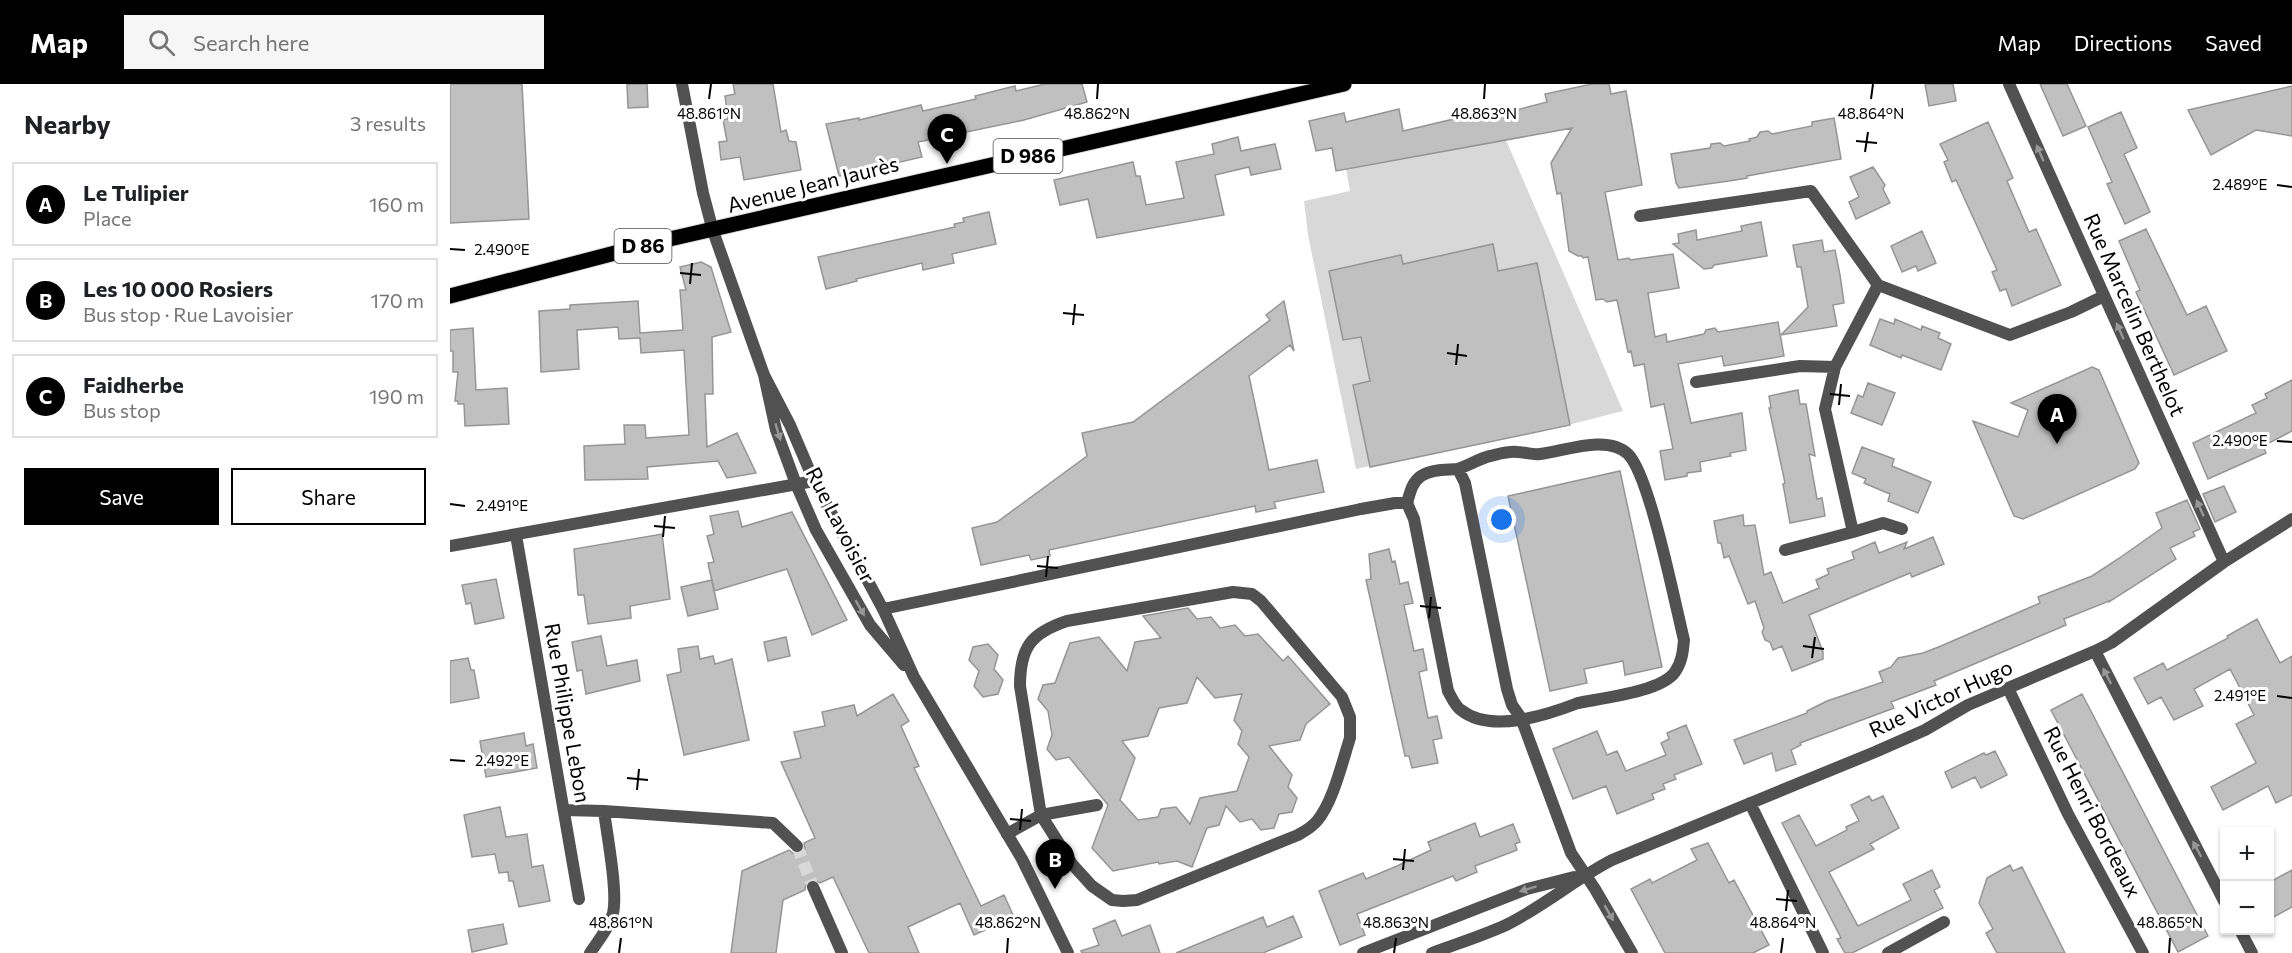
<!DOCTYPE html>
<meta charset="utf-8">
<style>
:root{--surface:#fff;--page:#f6f6f6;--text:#202124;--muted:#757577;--line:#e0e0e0;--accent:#000}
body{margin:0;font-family:Commissioner,sans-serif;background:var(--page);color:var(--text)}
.controls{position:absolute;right:18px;bottom:18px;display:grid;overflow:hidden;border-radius:0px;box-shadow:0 2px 4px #0004}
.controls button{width:54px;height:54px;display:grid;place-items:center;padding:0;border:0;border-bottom:2px solid var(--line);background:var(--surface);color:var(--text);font:30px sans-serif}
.you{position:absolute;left:1052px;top:436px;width:21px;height:21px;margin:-15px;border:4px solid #fff;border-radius:50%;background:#1a73e8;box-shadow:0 0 0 9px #1a73e833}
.badge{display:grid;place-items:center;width:39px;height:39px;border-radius:50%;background:var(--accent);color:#fff;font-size:20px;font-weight:700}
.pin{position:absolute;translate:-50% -50px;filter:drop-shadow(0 2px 3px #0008)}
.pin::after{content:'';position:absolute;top:32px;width:21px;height:18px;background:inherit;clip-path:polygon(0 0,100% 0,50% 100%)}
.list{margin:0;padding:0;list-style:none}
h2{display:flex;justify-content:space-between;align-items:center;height:78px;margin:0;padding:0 24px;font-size:26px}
h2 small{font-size:20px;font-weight:400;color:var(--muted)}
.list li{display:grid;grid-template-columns:39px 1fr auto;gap:18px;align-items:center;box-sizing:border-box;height:84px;margin:0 12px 12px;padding:0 12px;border:2px solid var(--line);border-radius:0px}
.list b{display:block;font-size:22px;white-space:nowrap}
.list p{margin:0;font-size:20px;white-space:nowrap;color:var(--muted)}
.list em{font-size:20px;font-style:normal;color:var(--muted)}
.actions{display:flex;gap:12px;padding:18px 24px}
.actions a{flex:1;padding:14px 0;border:2px solid var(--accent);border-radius:0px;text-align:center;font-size:21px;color:var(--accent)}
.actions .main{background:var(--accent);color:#fff}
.icon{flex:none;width:33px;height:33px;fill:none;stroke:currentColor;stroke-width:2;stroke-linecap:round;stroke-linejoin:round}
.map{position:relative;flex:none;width:1842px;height:869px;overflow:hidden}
header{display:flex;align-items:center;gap:36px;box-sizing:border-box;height:84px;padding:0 30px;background:var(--accent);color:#fff}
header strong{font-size:28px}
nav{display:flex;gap:33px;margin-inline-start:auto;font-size:21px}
.search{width:420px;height:54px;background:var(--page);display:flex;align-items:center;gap:15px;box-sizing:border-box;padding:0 21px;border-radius:0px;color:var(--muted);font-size:22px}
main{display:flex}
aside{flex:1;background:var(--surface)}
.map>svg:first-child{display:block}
.green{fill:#d8d8d8}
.building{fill:#c0c0c0;stroke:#959595;stroke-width:1.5;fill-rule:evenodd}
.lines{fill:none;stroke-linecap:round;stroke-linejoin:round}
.minor-tunnel{stroke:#d9d9d9;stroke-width:12;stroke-dasharray:12 6;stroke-linecap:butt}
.primary-casing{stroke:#dbdbdb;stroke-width:17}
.service{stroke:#515151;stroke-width:12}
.minor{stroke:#515151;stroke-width:12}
.tertiary{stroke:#515151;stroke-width:12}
.primary{stroke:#000;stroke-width:15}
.oneway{fill:#979797}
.ticks{fill:none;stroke:#000;stroke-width:2}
.labels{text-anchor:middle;stroke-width:6;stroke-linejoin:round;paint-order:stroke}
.shield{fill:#fff;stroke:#4c4c4c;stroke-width:1.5}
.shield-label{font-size:20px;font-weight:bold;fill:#000}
.street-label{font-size:21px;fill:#000;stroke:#fff}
.ticks-label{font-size:15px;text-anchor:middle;fill:#000;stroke:#fff;stroke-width:6;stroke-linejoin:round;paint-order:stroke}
</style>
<header>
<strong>Map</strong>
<div class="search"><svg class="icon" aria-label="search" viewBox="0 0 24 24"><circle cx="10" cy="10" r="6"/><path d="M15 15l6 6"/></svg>Search here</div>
<nav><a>Map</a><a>Directions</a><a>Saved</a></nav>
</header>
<main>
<aside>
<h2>Nearby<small>3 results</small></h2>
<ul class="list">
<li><span class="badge">A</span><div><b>Le Tulipier</b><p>Place</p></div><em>160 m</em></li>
<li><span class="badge">B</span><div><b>Les 10 000 Rosiers</b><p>Bus stop · Rue Lavoisier</p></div><em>170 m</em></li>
<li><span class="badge">C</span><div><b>Faidherbe</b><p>Bus stop</p></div><em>190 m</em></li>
</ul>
<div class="actions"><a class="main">Save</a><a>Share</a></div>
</aside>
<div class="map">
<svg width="1842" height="869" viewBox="0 0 1842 869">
<rect width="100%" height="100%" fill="#fff"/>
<path class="green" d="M1056,56L1173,327L1122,340L906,385L858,151L854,117L900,107L896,85Z"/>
<path class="building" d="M0,0H72L79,135L0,139Z
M177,0H197L198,23L178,24Z
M283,0H323L331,48L336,46L339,57L346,58L351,86L294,96L290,73L271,76L269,58L277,57L273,36L278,35L275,12L285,10Z
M595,0H632L637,18L574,36L468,58L472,73L389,92L376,40L409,34V36L471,21L473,27L526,15L525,12L565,2L566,7Z
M1142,0H1159L1161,10L1176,7L1192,101L1155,108L1168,176L1179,174L1180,176L1223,170L1229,204L1198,209L1205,253L1216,250L1217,258L1254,250L1256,246L1265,244L1268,248L1328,238L1334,272L1274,282L1272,272L1228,280L1241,339L1292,329L1296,366L1280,369L1281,372L1250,378L1251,387L1237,389V392L1215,396L1210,367L1223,365L1214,320L1201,323L1194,280L1184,282L1181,267L1178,268L1167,216L1157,218L1153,215L1146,216L1138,173L1133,174L1132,172H1128L1119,167L1111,109L1107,110L1101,79L1122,44L886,87L882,64L866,67L859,37L894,29L896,38L949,25L953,47L1046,25L1047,31L1097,18L1095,10Z
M1475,0H1503L1506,17L1479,22Z
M1590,0H1617L1636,42L1613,52Z
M1842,2V52L1806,46L1761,71L1738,26Z
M1671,28L1687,64L1674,70L1700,128L1675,140L1657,100L1662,98L1638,43Z
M1384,34L1391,75L1297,92V94L1279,97L1229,104L1226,99L1221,70L1260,64L1261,60L1270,59L1274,62L1300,57L1299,55L1307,53L1310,48L1318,47L1322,50L1362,42V38Z
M1538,38L1563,94L1557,97L1579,148L1586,145L1611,201L1562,222L1556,205L1550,207L1542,188L1547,186L1506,96L1502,98L1494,78L1498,76L1490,60Z
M788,53L791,67L825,60L831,85L801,91L799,83L765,91L774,131L647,154L638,115L610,121L604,96L683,78L686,92H690L696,121L734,114L726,78L764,70L762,60Z
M1423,83L1435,101L1433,105L1440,119L1406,135L1399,118L1409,113L1400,93Z
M539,128L546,160L502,170L504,179L473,186L472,179L406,195L407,197L376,205L368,173L505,143L504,140L514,138L513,134Z
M1311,138L1317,172L1264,181L1262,184L1254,185L1223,160L1229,159L1228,150L1246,146L1247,156L1292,147L1291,142Z
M1696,145L1737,231L1756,222L1777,267L1724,291L1686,208L1690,206L1669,157Z
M1472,147L1486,179L1468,187L1466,182L1452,188L1441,162Z
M1372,156L1374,168L1385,166L1390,191L1394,219L1383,221L1387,242L1331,251L1358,223L1351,183H1347L1343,161Z
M1043,160L1048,187L1087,179L1120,341L920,383L903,301L920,297L911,253L893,256L879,187L951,171L953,180Z
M251,178L261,183L281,248L262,253L263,310H255L257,363L287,349L306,389L277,394L268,377L197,383L198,395L135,396L134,362L175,360L174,341H195L196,354L239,351L234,266L191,269L190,254L169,255L168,243L127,246L129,285L91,288L89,227L120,225V221L188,217L190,249L233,246L230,206H236L230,183Z
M834,217L844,267L840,261L799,292L819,386L867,376L874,408L824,418L826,424L806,428L805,422L599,466L600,472L581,476L579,471L531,481L522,444L547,438L637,372L632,349L683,338L820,236L816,231Z
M1430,235L1444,240L1445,235L1471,246L1472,242L1490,249L1488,254L1501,260L1491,286L1452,271L1451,274L1420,261Z
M23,244L26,306L57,304L59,340L15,342L14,320H8V317H5L8,288H3V267H0V246Z
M1642,283L1649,286L1689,379L1685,385L1573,435L1564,432L1523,337L1568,353L1578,326L1561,319Z
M1842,296V347L1813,362L1816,369L1758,395L1743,359L1806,329L1802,321L1817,314L1815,310Z
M1418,299L1445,309L1432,341L1401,329L1408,311L1413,313Z
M1348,306L1350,320H1356L1365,372L1359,370L1367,415L1372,414L1375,432L1340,439L1333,400L1335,399L1319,324H1321L1319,312Z
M1412,363L1444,375L1442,382L1481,398L1468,429L1438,417L1440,410L1414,399L1416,395L1402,389Z
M1170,387L1212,583L1175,591L1173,577L1134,585L1137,599L1100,607L1058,412Z
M1774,402L1786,428L1765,438L1753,410Z
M1737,416L1750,445L1743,448L1745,452L1720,464L1726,475L1659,518V517L1614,535L1616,541L1484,597L1486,601L1441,618L1444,624L1350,659L1351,661L1341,666L1346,680L1326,687L1322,669L1294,680L1284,656L1357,629V627L1377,617L1433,598L1429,588L1441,583L1448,574L1473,569L1491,562L1590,519L1588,513L1642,492L1668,475L1712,444L1706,429Z
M288,427L292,443L342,428L397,536L362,551L337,485L264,507L258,479L264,478L257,452L264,450L260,432Z
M1293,431L1294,442L1305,441L1314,491L1321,488L1333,519L1369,504L1366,496L1379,490L1377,485L1404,475L1402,468L1425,458L1429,469L1457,458L1454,465L1483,453L1494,480L1462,493L1460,489L1359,531L1373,568V575L1342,587L1332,562L1323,566L1320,558L1315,556L1312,548L1314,544L1305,517L1298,520L1279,472L1274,474L1271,459H1268L1264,437Z
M212,450L220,515L180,522L181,534L138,540L134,511H128L124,465Z
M939,465L942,478L945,477L950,500L958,498L963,519L954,521L964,567L973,565L977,586L969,588L978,634L987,632L992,654L983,656L988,679L962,684L959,672H955L916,496L921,495L919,470Z
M46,495L54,534L25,540L21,519L16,520L12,501Z
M262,496L268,525L238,532L231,503Z
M738,524L747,535L761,533L770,544L785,541L795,552L808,550L833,577L838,572L880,620L856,640L850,656L819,662L842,691L838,703L847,714L842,728L829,730L824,744L811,746L802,735L790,738L776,722L769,741L757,744L742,783L727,777L709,780L708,778L663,787L642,764L658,721L619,673L606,676L597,665L602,651L598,627L588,615L593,601L605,599L620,559L649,553L677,587L685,558L711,554L693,532ZM747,593L765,614L792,610L784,636L792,647L788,660L799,673L787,707L750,714L740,740L726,723L711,725L708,733L688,736L670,716L685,674L672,657L698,652L709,624L737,619Z
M1807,535L1830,579L1842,572V711L1826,719L1818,702L1773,726L1761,703L1806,679L1786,640L1804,631L1780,585L1744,605L1753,622L1724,636L1711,613L1698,620L1684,594L1713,579L1717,586L1778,554L1777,552Z
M151,552L157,582L187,576L190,597L136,610L132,586L127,587L122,558Z
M336,553L340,572L318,577L314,558Z
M538,560L548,571L544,585L553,596L548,610L533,613L524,602L529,587L519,576L523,563Z
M248,562L250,575L263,572L265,580L282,575L299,656L234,671L217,591L231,588L228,565Z
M18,574L21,586H24L29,614L0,619V577Z
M443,610L459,637L451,642L469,682L464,684L531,822L554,811L564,833L524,851L510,819L458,843L469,869H419L383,793L370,799L363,795L356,799L355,806L333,816L326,869H281L292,787L339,766L344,770H350L355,765L354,759L365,754L331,678L351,674L344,648L375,642L372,628L404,621L407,632Z
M1632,610L1758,852L1728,868L1601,626Z
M1236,641L1252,680L1224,691L1226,695L1213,700L1215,705L1202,710L1204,715L1167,730L1156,702L1123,715L1103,665L1147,647L1157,671L1167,667L1176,687L1216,671L1211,659L1219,655L1217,649Z
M74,649L76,662L83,660L87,684L36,693L30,657Z
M1545,667L1557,691L1531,704L1525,693L1502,704L1495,688L1534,669L1536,671Z
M1419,712L1422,717L1433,712L1449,744L1420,760L1424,765L1379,788L1408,842L1461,816L1453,800L1482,786L1490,803L1484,806L1493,824L1402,869H1395L1387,855L1391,854L1332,739L1349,731L1366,762L1397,746L1396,743L1409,737L1401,721Z
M50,723L56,753L77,750L82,783L93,781L100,817L69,823L63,797H59L58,788L49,789L45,770L22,773L14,731Z
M1025,739L1030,753L1063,740L1070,758L1065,760L1067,766L1025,782L1027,788L1006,797L1003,792L907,830L915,851L890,861L869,807L913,789L916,795L947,782L981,766L978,758Z
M1258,759L1279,799L1284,796L1319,861L1303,869H1215L1181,805L1200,795L1202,799L1247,776L1241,765Z
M1560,781L1563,787L1572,783L1615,869H1547L1536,849L1543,845L1529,819L1537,794Z
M1842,786V823L1820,835V798Z
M843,832L852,853L813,869H726L813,833L817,843Z
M665,836L672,852L700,841L710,869H632L631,867L649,861L643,845Z
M53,840L57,860L22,868L18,846Z"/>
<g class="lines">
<path class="minor-tunnel" d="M347,762L363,803"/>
<g class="primary-casing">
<path id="primary" d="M0,212L211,157L894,0"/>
</g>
<path class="service" d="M1008,385L1015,399L1057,605L1062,621L1071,634
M957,419C960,409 962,398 971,392C982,385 995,386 1007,385C1014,384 1030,374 1040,372C1049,370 1059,367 1067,368C1075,368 1082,371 1090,370C1115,367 1157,350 1178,370C1200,392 1225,520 1234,556C1233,567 1232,578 1225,588C1211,608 1152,614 1128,619
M783,508L802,510L811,517L892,613L900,633V654C892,679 883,718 867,737C861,744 855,747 848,751L687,816L673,817L662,816L642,802L622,780L591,731L570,602C570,563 581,549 617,537Z
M433,525L911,425
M557,750L591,731L647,721"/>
<path class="minor" d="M1559,0L1774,478
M1190,132L1361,107L1428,201L1560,251L1621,228L1654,212
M1246,298L1350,282L1385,283L1428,201
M911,425L945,419H957L964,435L998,607C1002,614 1005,622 1011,626C1041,650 1097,631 1128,619
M1403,448L1433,439L1452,445
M66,451L129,815
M0,462L364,397
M1335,466L1403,448L1375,325L1385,283
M1645,567L1774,817
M1558,604L1618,730L1693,869
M1071,634L1121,769L1145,805L1182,869
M1300,719L1373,869
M114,726L154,727C157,751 168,808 163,829C159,844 148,857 140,869
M154,727L323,739L347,762
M363,803L392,869
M1790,846L1802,869
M913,869L1077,805L1124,793
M982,869C1006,860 1032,852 1056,841C1093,823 1125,795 1162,776L1425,668L1475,646L1518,621L1645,567L1661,559L1774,478L1842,435
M1438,869L1494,838"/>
<path class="tertiary" d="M232,0L253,109L263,147L314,291L326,346L346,400L366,446L420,541L454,581
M314,291L340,341L364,397L434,527L464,593L572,775L618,869"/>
<use href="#primary" class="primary"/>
</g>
<defs><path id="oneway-solid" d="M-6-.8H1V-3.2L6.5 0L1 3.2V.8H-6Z" transform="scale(1.5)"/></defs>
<g class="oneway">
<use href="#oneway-solid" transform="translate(1590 69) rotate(-114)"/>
<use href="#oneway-solid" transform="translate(1670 247) rotate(-114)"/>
<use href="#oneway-solid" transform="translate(328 348) rotate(73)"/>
<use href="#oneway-solid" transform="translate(1750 424) rotate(-114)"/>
<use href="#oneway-solid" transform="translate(410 524) rotate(60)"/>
<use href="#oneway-solid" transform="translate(1657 592) rotate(-117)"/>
<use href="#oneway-solid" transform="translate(1747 765) rotate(-118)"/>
<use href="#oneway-solid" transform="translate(1078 805) rotate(163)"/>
<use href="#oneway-solid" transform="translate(1159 829) rotate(60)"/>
</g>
<path class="ticks" d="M259,15L261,0M647,15L648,0M1034,15L1035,0M1421,15L1423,0M1406,57L1427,59M1415,68L1418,48M1827,101L1842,103M0,165L15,166M230,189L251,191M240,200L242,179M613,229L634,231M623,241L625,220M997,269L1017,272M1006,281L1008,260M1380,310L1400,312M1389,321L1391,300M1827,357L1842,358M0,420L15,422M204,442L225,444M213,453L215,432M587,482L608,484M596,493L598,472M970,522L991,524M979,534L981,513M1353,562L1374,565M1362,574L1365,553M1827,612L1842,614M0,676L15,677M177,694L198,696M187,706L189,685M560,735L581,737M570,746L572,725M943,775L964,777M953,786L955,765M1326,815L1347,817M1336,827L1338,806M169,869L171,854M557,869L558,854M944,869L946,854M1331,869L1333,854M1719,869L1720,854"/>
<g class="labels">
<g class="shield">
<rect x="543.5" y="55" width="69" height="34" rx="4.5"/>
<rect x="164.5" y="145" width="57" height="34" rx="4.5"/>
</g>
<g class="shield-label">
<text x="578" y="79">D 986</text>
<text x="193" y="169">D 86</text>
</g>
<g class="street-label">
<text transform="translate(363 101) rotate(-14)" y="7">Avenue Jean Jaurès</text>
<text transform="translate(1684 231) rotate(66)" y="7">Rue Marcelin Berthelot</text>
<text transform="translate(390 441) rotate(63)" y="7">Rue Lavoisier</text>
<text transform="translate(1491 615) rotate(-25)" y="7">Rue Victor Hugo</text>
<text transform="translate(117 629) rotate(80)" y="7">Rue Philippe Lebon</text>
<text transform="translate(1642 728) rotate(63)" y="7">Rue Henri Bordeaux</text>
</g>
</g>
<g class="ticks-label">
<text x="259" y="35">48.861°N</text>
<text x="647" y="35">48.862°N</text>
<text x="1034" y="35">48.863°N</text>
<text x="1421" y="35">48.864°N</text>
<text x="1790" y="106">2.489°E</text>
<text x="52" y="171">2.490°E</text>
<text x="1790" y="362">2.490°E</text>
<text x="52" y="427">2.491°E</text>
<text x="1790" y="617">2.491°E</text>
<text x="52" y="682">2.492°E</text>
<text x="171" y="844">48.861°N</text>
<text x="558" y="844">48.862°N</text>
<text x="946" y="844">48.863°N</text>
<text x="1333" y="844">48.864°N</text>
<text x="1720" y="844">48.865°N</text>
</g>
</svg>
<div class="controls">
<button>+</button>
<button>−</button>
</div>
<div class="you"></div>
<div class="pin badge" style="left:1607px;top:360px">A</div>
<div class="pin badge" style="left:605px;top:805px">B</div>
<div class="pin badge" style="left:497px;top:80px">C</div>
</div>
</main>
